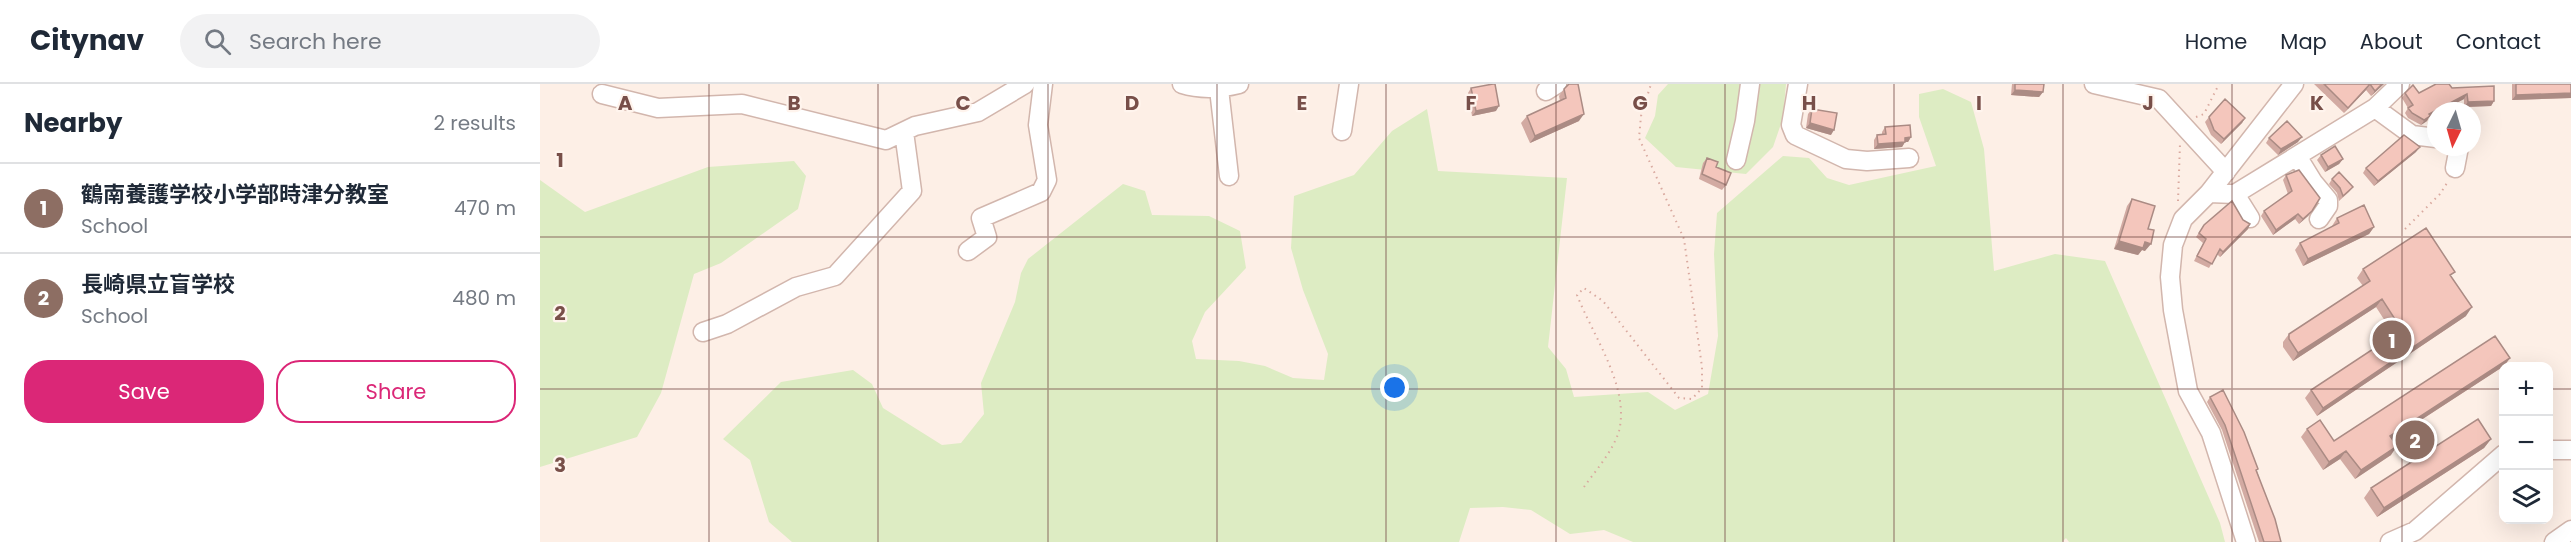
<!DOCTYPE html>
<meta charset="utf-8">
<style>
:root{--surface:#fff;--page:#f2f2f3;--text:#1f2937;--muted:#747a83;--line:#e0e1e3;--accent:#db2777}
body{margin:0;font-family:Poppins,"Noto Sans JP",sans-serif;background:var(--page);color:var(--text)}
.controls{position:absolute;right:18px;bottom:18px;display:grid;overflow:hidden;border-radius:12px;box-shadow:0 6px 24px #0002}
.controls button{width:54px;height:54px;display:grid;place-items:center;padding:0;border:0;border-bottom:2px solid var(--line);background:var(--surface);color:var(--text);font:30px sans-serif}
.compass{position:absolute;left:1887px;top:18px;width:54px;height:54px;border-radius:50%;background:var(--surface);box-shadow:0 6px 24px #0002;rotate:185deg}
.you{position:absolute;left:855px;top:304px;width:21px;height:21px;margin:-15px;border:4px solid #fff;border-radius:50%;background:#1a73e8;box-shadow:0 0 0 9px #1a73e833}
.badge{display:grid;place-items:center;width:39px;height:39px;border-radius:50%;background:var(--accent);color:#fff;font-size:20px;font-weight:700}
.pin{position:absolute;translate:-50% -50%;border:3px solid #fff;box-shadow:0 2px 6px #0006}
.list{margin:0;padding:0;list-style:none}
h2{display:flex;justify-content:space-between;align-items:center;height:78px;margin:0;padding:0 24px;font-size:26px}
h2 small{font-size:20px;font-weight:400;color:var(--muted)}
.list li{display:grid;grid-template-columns:39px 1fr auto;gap:18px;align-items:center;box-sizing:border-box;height:90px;padding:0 24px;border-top:2px solid var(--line)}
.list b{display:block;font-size:22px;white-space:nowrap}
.list p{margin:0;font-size:20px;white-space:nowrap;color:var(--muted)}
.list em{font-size:20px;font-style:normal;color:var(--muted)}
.actions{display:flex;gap:12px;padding:18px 24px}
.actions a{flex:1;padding:14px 0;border:2px solid var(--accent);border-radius:24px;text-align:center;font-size:21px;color:var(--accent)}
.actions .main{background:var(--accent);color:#fff}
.icon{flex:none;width:33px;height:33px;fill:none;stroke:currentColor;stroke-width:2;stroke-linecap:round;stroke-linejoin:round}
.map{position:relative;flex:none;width:2031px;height:458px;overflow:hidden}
header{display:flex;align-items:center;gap:36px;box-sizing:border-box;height:84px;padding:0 30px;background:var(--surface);border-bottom:2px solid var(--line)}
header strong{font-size:28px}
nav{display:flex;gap:33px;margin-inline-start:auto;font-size:21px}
.search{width:420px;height:54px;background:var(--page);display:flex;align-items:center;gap:15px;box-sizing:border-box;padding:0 21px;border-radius:33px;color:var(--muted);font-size:22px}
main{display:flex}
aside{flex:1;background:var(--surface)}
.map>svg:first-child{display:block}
.green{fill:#ddecc3}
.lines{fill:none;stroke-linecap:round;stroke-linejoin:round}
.minor-casing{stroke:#d2b6ad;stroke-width:21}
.path{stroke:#d9a99f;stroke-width:2;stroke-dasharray:1.5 4.5;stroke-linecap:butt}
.minor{stroke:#fff;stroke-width:18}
.wall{fill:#d2aaa2}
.shaded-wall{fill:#ab8b84}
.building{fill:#f4c6bc;stroke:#ab8b84;stroke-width:1.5}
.grid{fill:none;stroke:#784f49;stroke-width:1.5;stroke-opacity:0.55}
.grid-label{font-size:20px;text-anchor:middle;font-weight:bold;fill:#784f49;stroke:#fff4ed;stroke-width:4.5;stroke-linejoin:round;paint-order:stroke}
</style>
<header>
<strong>Citynav</strong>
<div class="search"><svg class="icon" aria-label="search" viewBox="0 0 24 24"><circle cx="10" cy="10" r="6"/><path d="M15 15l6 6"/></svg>Search here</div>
<nav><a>Home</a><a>Map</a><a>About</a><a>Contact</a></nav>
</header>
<main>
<aside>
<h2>Nearby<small>2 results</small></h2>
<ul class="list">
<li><span class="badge" style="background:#8d6e63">1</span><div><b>鶴南養護学校小学部時津分教室</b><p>School</p></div><em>470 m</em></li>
<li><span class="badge" style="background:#8d6e63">2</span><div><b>長崎県立盲学校</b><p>School</p></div><em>480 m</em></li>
</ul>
<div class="actions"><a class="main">Save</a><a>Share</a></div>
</aside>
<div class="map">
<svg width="2031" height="458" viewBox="0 0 2031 458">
<rect width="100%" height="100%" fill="#fdefe6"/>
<path class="green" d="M1128,0H1246L1243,34L1233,63L1206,90L1136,83L1105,54L1115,32L1118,11Z
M1403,5L1431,18L1444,65L1454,187L1515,170L1565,177L1680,439L1685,458H1529L1526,454L1522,458H1093L1064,446L1030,450L991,426L963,423L930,424L919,458H252L229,438L210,376L183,355L241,298L313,286L332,300L343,324L402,361L421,359L444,330L441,299L475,218L481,189L488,175L583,100L605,107L612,131L669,132L700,147L706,184L665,228L652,257L656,275L699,277L725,282L753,294L784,296L788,270L763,206L751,164L754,112L814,91L852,47L887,25L898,87L1027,94L1008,263L1026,285L1034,313L1108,308L1135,326L1168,310L1178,252L1174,170L1177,129L1243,72L1269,74L1287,94L1309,101L1396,82L1379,33V10Z
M254,77L266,92L258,125L181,179L154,190L121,309L97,353L0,383V96L45,128L168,83Z"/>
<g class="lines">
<g class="minor-casing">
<path id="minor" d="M642,0C661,6 679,5 699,0
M1258,0L1251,41L1255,51L1306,75L1327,77L1369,74
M1554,0L1619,15L1686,88
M679,5L689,92
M1006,7L1017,0
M62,10L118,24L202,20L346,56L375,42L438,28L485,0
M1835,24L1872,51L1896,54
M802,47L809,0
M1757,72L1773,98L1788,116V122L1779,135
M1196,76L1205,37L1210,0
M1915,84L1919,63
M1669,109L1695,110L1835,24L1860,0
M1695,110L1710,134
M428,167L447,153L441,134L501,108L507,96L498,41L503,0
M163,248L187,240L256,203L295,192L372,107L364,48
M2008,366H2031
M1706,458L1671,349L1648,307L1633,226L1630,193L1633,161L1643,135L1669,109L1754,0
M1850,458L1875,447L1964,370
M2014,458L2031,446"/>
</g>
<path class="path" d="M1656,33L1664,30L1679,0
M1638,117L1640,60
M1865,145L1900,110L1907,99
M1044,403C1056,386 1073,367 1079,347C1090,303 1053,252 1037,211L1044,204L1063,217L1139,314L1152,315L1162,304V283L1144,155L1099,54L1101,32L1111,0"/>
<use href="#minor" class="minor"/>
</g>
<path class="wall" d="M1472,0H1504L1503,8L1499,13L1471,11Z
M1774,0H1844L1831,12L1826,6L1804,29Z
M1972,0H2031V14L1972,16Z
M931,4L956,27L932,32L928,9Z
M1912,4L1954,17L1951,22L1924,23V15L1889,33L1887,37L1881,41L1868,34L1865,29L1868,24L1862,14L1865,9H1879Z
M1024,5L1039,37L990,59L981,39L987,32L1020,17L1019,12Z
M1272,25L1291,51L1266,44L1268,30Z
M1669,33L1705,34L1702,39L1681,60L1671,51L1665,38Z
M1345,43L1371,53L1368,58H1365L1362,63L1334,65V56L1337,51L1342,50V48Z
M1729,54L1758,58L1738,71L1726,59Z
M1876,68L1834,102L1823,89L1826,84Z
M1781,71L1803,75L1799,80L1785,88L1777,76Z
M1167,74L1176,83L1186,101L1182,106L1159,95L1163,79Z
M1746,91L1772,127L1768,132L1759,140L1755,135L1733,151L1721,132L1724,127L1748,110L1743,96Z
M1792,95L1813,103L1809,108L1799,117L1797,109L1789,100Z
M1592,115L1608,145L1605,167L1602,166L1598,171L1574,165L1587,122Z
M1797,134L1834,143L1829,150L1763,182L1755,166L1760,159L1792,143V142Z
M1710,140L1708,145L1680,173L1677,170L1669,184L1654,177L1663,159L1656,153L1664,141Z
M1823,185L1911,193L1926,232L1777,332L1765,314L1771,306L1854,251L1836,223L1753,277L1743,263V258L1749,250L1823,202L1817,194Z
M1970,274L1964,282L1852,355L1851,371L1815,395L1800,375L1783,386L1761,353L1767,345L1794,357Z
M1670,313L1717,387L1741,458H1719L1682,346L1667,318Z
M1951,355L1944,364L1837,433L1824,414L1831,404Z"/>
<path class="shaded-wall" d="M1830,0L1826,6L1804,29L1808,24Z
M1842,0H1844L1831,12L1835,7Z
M1475,6L1503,8L1499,13L1471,11Z
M2031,9V14L1972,16L1976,11Z
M1927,10L1924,15L1901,27H1896V30L1889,33L1887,37L1881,41L1889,30Z
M1954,17L1951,22L1924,23L1928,18Z
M959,22L956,27L932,32L936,27Z
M1044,30L1039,37L990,59L995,52Z
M1705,34L1702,39L1681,60L1684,55Z
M1270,39L1294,46L1291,51L1266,44Z
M1371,53L1368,58H1365L1362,63L1334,65L1338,60Z
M1762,53L1758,58L1738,71L1741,65Z
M1880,63L1876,68L1834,102L1838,97Z
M1803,75L1799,80L1785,88L1788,83Z
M1772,127L1768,132L1759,140L1763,135Z
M1758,130L1755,135L1733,151L1736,146Z
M1710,140L1708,145L1680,173L1683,168Z
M1834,143L1829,150L1763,182L1768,175Z
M1579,157L1605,158L1611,160L1605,167L1602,166L1598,171L1574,165Z
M1842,215L1836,223L1753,277L1758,269Z
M1932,223L1926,232L1777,332L1783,324Z
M1970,274L1964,282L1844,360L1850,352Z
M1951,355L1944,364L1837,433L1844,424Z
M1857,362L1851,371L1815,395L1821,386Z
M1806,367L1800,375L1783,386L1789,378Z"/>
<path class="building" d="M953,0H955L959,22L936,27L931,4Z
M1029,0H1038L1044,30L995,52L987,32L1026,14L1024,5Z
M1475,0H1504L1503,8L1475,6Z
M1784,0H1842L1835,7L1830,0L1808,24Z
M1896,0H1909L1912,4L1954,2V17L1928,18L1927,10L1889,30L1890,32L1884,36L1872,29L1868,24L1873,21L1865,9L1873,1L1879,9Z
M1976,0H2031V9L1976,11Z
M1685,15L1705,34L1684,55L1674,46L1669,33Z
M1272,25L1297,29L1294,46L1270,39Z
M1747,37L1762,53L1741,65L1729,54Z
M1370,41L1371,53L1365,54V58L1338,60L1337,51L1346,50L1345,43Z
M1864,51L1880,63L1838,97L1826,84Z
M1795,62L1803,75L1788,83L1781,71Z
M1167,74L1178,78L1176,83L1191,89L1186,101L1162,90Z
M1759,86L1780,114L1772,127L1763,135L1758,130L1736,146L1724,127L1752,107L1746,91Z
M1799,88L1813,103L1803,112L1800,104L1792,95Z
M1592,115L1615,122L1608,145L1614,146L1611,160L1605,158L1603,164L1579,157Z
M1692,117L1703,136L1710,140L1683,168L1680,165L1672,180L1657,172L1666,155L1659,149L1664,141Z
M1824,121L1834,143L1768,175L1760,159L1799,139L1797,134Z
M1886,144L1915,188L1910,191L1932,223L1783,324L1771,306L1862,246L1842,215L1758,269L1749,255V250L1830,197L1823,185Z
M1955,252L1970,274L1850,352L1857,362L1821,386L1806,367L1789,378L1767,345L1780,336L1794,357Z
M1683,306L1704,348L1718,385L1716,386L1735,435L1741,458H1724L1685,341L1670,313Z
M1938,335L1951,355L1844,424L1831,404Z"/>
<path class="grid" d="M169,0V458M338,0V458M508,0V458M677,0V458M846,0V458M1016,0V458M1185,0V458M1354,0V458M1523,0V458M1692,0V458M1862,0V458M0,153H2031M0,305H1964M2008,305H2031"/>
<g class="grid-label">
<text x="85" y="26">A</text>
<text x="254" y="26">B</text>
<text x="423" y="26">C</text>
<text x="592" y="26">D</text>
<text x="762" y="26">E</text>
<text x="931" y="26">F</text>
<text x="1100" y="26">G</text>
<text x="1269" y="26">H</text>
<text x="1439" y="26">I</text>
<text x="1608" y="26">J</text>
<text x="1777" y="26">K</text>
<text x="20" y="83">1</text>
<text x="20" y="236">2</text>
<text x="20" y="388">3</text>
</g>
</svg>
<div class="controls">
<button>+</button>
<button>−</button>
<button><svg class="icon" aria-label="layers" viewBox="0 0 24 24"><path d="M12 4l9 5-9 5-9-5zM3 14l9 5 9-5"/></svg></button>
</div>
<svg class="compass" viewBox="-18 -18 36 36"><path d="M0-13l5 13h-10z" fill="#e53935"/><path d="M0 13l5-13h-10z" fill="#747a83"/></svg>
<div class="you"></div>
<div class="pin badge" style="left:1852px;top:256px;background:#8d6e63">1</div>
<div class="pin badge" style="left:1875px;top:356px;background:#8d6e63">2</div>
</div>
</main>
